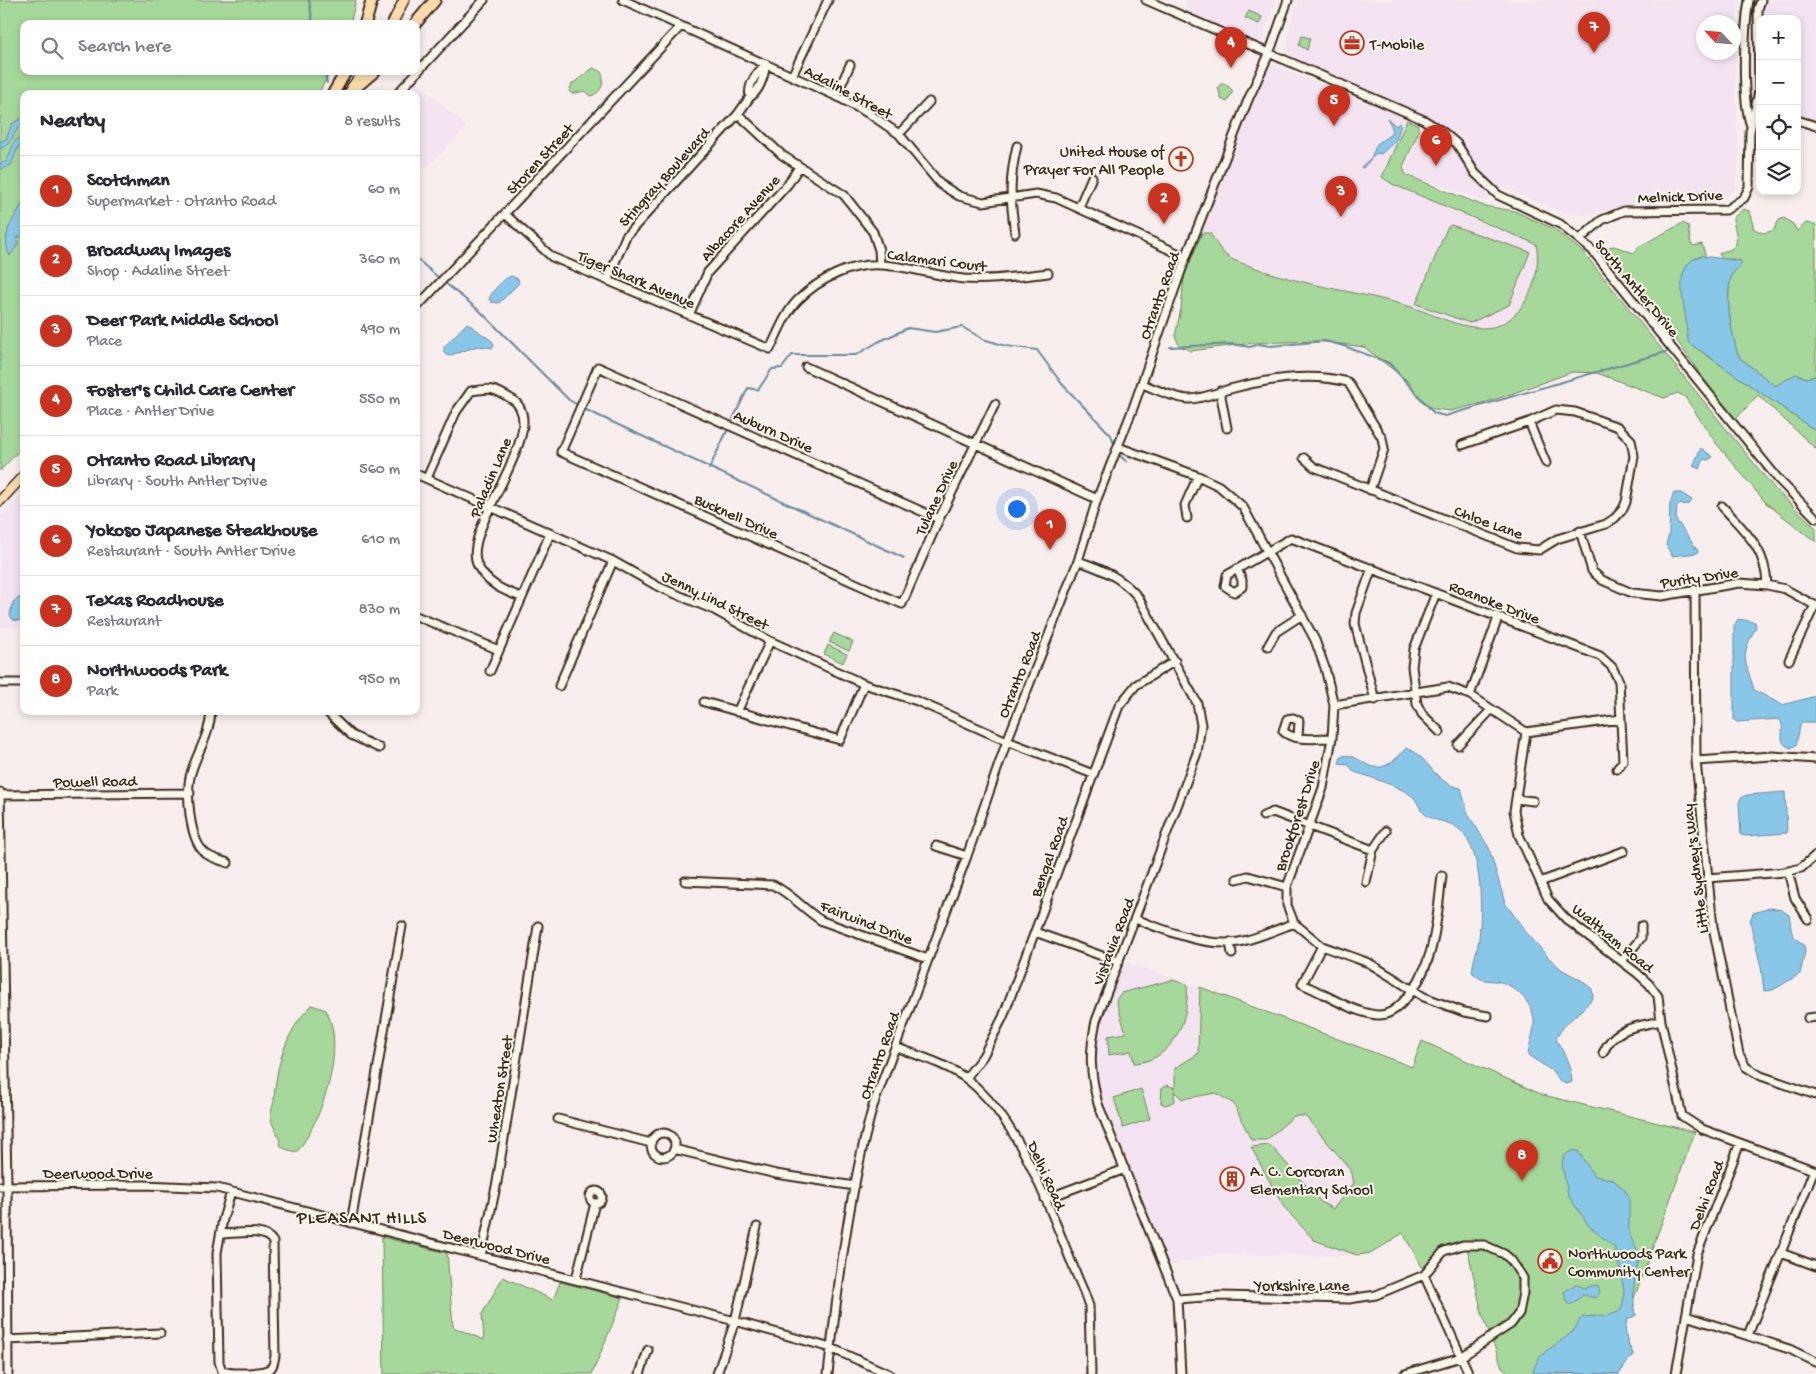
<!DOCTYPE html>
<meta charset="utf-8">
<style>
:root{--surface:#fff;--page:#f2f2f3;--text:#2b2b33;--muted:#7c7c81;--line:#e1e1e2;--accent:#c8321e}
body{margin:0;font-family:"Gochi Hand",sans-serif;background:var(--page);color:var(--text)}
.controls{position:absolute;right:15px;top:15px;display:grid;overflow:hidden;border-radius:10px;box-shadow:0 2px 8px #0003}
.controls button{width:45px;height:45px;display:grid;place-items:center;padding:0;border:0;border-bottom:1px solid var(--line);background:var(--surface);color:var(--text);font:25px sans-serif}
.compass{position:absolute;left:1696px;top:15px;width:45px;height:45px;border-radius:50%;background:var(--surface);box-shadow:0 2px 8px #0003;rotate:296deg}
.you{position:absolute;left:1016px;top:508px;width:18px;height:18px;margin:-12px;border:4px solid #fff;border-radius:50%;background:#1a73e8;box-shadow:0 0 0 8px #1a73e833}
.badge{display:grid;place-items:center;width:32px;height:32px;border-radius:50%;background:var(--accent);color:#fff;font-size:16px;font-weight:700}
.pin{position:absolute;translate:-50% -41px;filter:drop-shadow(0 1px 2px #0008)}
.pin::after{content:'';position:absolute;top:26px;width:18px;height:15px;background:inherit;clip-path:polygon(0 0,100% 0,50% 100%)}
.list{margin:0;padding:0;list-style:none}
h2{display:flex;justify-content:space-between;align-items:center;height:65px;margin:0;padding:0 20px;font-size:21px}
h2 small{font-size:16px;font-weight:400;color:var(--muted)}
.list li{display:grid;grid-template-columns:32px 1fr auto;gap:15px;align-items:center;box-sizing:border-box;height:70px;padding:0 20px;border-top:1px solid var(--line)}
.list b{display:block;font-size:19px;white-space:nowrap}
.list p{margin:0;font-size:16px;white-space:nowrap;color:var(--muted)}
.list em{font-size:16px;font-style:normal;color:var(--muted)}
.icon{flex:none;width:28px;height:28px;fill:none;stroke:currentColor;stroke-width:2;stroke-linecap:round;stroke-linejoin:round}
.map{position:relative;flex:none;width:1816px;height:1374px;overflow:hidden}
.search{position:absolute;background:var(--surface);box-shadow:0 2px 8px #0003;left:20px;top:20px;width:400px;height:55px;display:flex;align-items:center;gap:12px;box-sizing:border-box;padding:0 18px;border-radius:10px;color:var(--muted);font-size:19px}
.panel{position:absolute;background:var(--surface);box-shadow:0 2px 8px #0003;left:20px;top:90px;width:400px;height:625px;border-radius:10px}
.map>svg:first-child{display:block}
.built{fill:#f4e3f0;fill-rule:evenodd}
.green{fill:#a5d89a;stroke:#70815c}
.water{fill:#89c7e9;stroke:#6a8898}
.lines{fill:none;stroke-linecap:round;stroke-linejoin:round}
.stream{stroke:#6a8898;stroke-width:2}
.minor-casing{stroke:#3b2a1e;stroke-width:11}
.major-casing{stroke:#3b2a1e;stroke-width:12}
.highway-casing{stroke:#3b2a1e;stroke-width:14}
.minor{stroke:#fbf7ec;stroke-width:7}
.major{stroke:#fddcac;stroke-width:9}
.highway{stroke:#fddcac;stroke-width:10}
.labels{text-anchor:middle;stroke-width:4;stroke-linejoin:round;paint-order:stroke}
.poi-label{font-size:16px;fill:#3b2a1e;stroke:#fbf7ec;text-anchor:start}
.street-label{font-size:16px;fill:#3b2a1e;stroke:#fbf7ec}
.neighbourhood-label{font-size:18px;letter-spacing:1px;fill:#3b2a1e;stroke:#fbf7ec}
</style>
<div class="map">
<svg width="1816" height="1374" viewBox="0 0 1816 1374">
<rect width="100%" height="100%" fill="#f8eeee"/>
<filter id="ink" filterUnits="userSpaceOnUse"><feTurbulence type="fractalNoise" baseFrequency=".02" numOctaves="2"/><feDisplacementMap in="SourceGraphic" scale="10" xChannelSelector="R" yChannelSelector="G"/><feConvolveMatrix kernelMatrix="1 2 1 2 8 2 1 2 1" color-interpolation-filters="sRGB"/></filter>
<g filter="url(#ink)">
<path class="built" d="M1187,0H1276L1259,46L1184,17Z
M1299,0H1740L1736,21L1735,89L1739,154L1735,190L1727,195L1688,197L1641,202L1590,215L1564,213L1500,186L1486,201L1408,175L1407,166L1425,117L1295,60L1288,51L1289,29ZM1704,22H1734V52H1704Z
M1765,0H1816V122L1797,115V19H1763Z
M1265,63L1365,101L1407,120L1383,177L1392,184L1536,244L1538,254L1536,277L1521,309L1506,323L1491,327L1470,326L1406,306L1277,276L1229,258L1210,233H1202L1197,230Z
M411,78L467,127L427,167L416,158V94H397Z
M24,492V627H0V562L2,551L0,517Z
M1123,962L1200,987L1412,1067L1372,1253L1352,1256L1214,1254L1170,1266L1103,1101L1097,1079L1095,1057L1099,1032Z"/>
<path class="green" d="M0,0H356L350,24H24V71H331L318,94H24V445L0,471Z
M1249,11L1262,17L1259,24L1245,18Z
M1302,36L1310,38L1307,50L1299,45Z
M593,68L601,72C606,82 601,94 590,96L584,91L572,94L569,91L572,84Z
M1221,84H1226L1233,91L1227,102L1221,99L1218,87Z
M1407,120L1418,125V133L1403,167L1406,175L1484,206L1514,211L1554,229L1583,252L1774,488L1816,528V542L1766,503L1716,443L1685,397L1678,393L1664,398L1597,373L1572,372L1494,400L1451,411L1434,409L1424,404L1409,382L1364,347L1317,341L1253,343L1190,351L1179,345L1175,336L1181,309L1184,277L1202,233H1210C1215,242 1221,251 1228,257C1235,262 1246,264 1253,267C1303,286 1357,291 1408,306C1434,314 1466,332 1493,327C1526,319 1543,274 1536,244L1392,184L1382,177Z
M1743,209L1749,211L1754,229L1763,233L1773,231L1779,220L1784,218L1793,224L1797,231L1806,223L1816,225V376L1806,378L1800,375L1775,386L1740,358L1737,352C1731,328 1725,302 1731,277C1733,270 1741,268 1741,261L1731,259L1723,260L1719,254C1723,250 1726,252 1731,249C1742,243 1733,227 1733,218Z
M1683,223L1688,226L1691,244L1694,246L1702,244L1706,258L1701,256L1686,319L1689,343L1816,431V449L1758,395L1734,421L1665,324L1614,264L1604,248L1614,246L1634,253L1638,247Z
M1451,225L1530,252L1509,305L1470,323L1416,304L1447,228Z
M834,633L853,642L849,651L829,642Z
M828,645L847,654L843,663L824,654Z
M1172,980L1187,984C1190,1018 1174,1061 1134,1063L1131,1051L1109,1055L1108,1036L1126,1033L1116,1000L1121,993Z
M1200,987L1412,1067L1422,1041L1543,1095L1695,1132L1633,1301L1636,1315L1627,1320C1623,1331 1627,1344 1633,1354L1619,1374H1506L1507,1371L1502,1367L1482,1313L1467,1247L1445,1254L1427,1276L1403,1233L1372,1253L1357,1255L1314,1240L1283,1206L1251,1147L1270,1145L1321,1202L1333,1209L1354,1183L1351,1170L1305,1116H1294L1266,1140H1251L1234,1104L1216,1093L1182,1099L1174,1091L1175,1101L1166,1105L1161,1103L1162,1088L1167,1085L1175,1088V1068L1198,1054Z
M312,1005L326,1010C347,1048 322,1120 297,1152L285,1149L280,1145C280,1135 273,1129 271,1119C270,1113 273,1107 274,1100C276,1066 286,1030 312,1005Z
M1141,1089L1150,1119L1123,1128L1114,1098Z
M382,1237L447,1253L453,1327L484,1340L482,1314L503,1277L553,1300L560,1282L623,1298L592,1374H384Z"/>
<path class="water" d="M24,117V123C12,130 14,144 0,149V142L6,139L12,124Z
M1387,118L1396,126L1399,123L1401,125L1396,140L1381,154L1376,153L1363,168L1361,167L1371,158L1377,144L1391,134L1392,127Z
M24,135V142L18,147L11,165L0,170V164L7,161L14,142Z
M24,201V235L17,238L18,244L10,256C0,234 13,220 24,201Z
M1701,256L1741,261C1742,268 1733,270 1731,277C1725,302 1731,328 1737,352L1740,358L1775,386L1796,374L1806,378L1816,376V431L1689,343C1686,336 1687,327 1686,320C1683,298 1673,264 1701,256Z
M511,276L518,279L519,283L499,303L491,302L489,299C492,291 503,279 511,276Z
M467,323L492,341L494,344L493,348L478,346L448,356L444,353V347Z
M1701,448L1713,457L1708,460L1704,459L1700,469L1693,466Z
M1674,493H1681L1692,500L1689,504L1677,505L1676,520L1698,551L1697,553L1672,556L1666,545L1669,534L1670,503Z
M20,597H24V621L13,620L10,615L13,602Z
M1738,619L1755,622L1756,627C1739,659 1745,658 1754,690L1782,705L1816,696V722H1801L1796,745L1791,748C1774,742 1788,729 1779,719L1737,722L1734,720V626Z
M1406,748C1428,754 1433,784 1461,788L1468,814L1489,848L1505,903L1526,932L1547,956L1561,969L1581,980L1592,989L1593,997C1582,1013 1564,1021 1556,1039C1564,1053 1571,1065 1572,1082L1566,1084L1560,1081L1552,1071L1528,1055C1529,1044 1535,1031 1534,1020C1533,1003 1513,983 1496,981C1485,980 1480,981 1472,972C1473,960 1478,949 1479,938C1482,908 1484,845 1455,826C1446,821 1434,821 1426,815C1418,809 1419,801 1411,795C1402,788 1366,775 1354,772L1349,765L1339,764L1341,757C1361,747 1371,791 1406,748Z
M1785,792L1787,833L1746,836L1741,835L1739,803L1741,798L1747,795Z
M1770,908L1782,910L1789,915C1793,931 1787,933 1804,945L1805,951L1800,974L1773,990L1764,991L1761,967L1750,921L1753,913Z
M1571,1151H1578L1594,1176L1612,1179L1624,1189L1629,1197V1233L1640,1257C1634,1276 1631,1295 1636,1315L1627,1320C1623,1331 1627,1344 1633,1354L1619,1374L1533,1373C1537,1350 1559,1346 1574,1330C1577,1326 1578,1321 1583,1317L1611,1315L1620,1311L1623,1305L1624,1290L1615,1248L1589,1226L1568,1195L1562,1164L1564,1156Z
M1576,1284L1584,1288L1597,1285L1600,1292L1596,1298L1583,1295L1571,1305L1567,1303L1564,1292Z"/>
<g class="lines">
<path class="stream" d="M309,0L313,24
M324,71L327,83
M416,258L440,279
M444,282L481,312L569,400L578,405
M1170,347L1233,344L1250,347L1259,344L1270,346L1325,341L1344,346L1389,363L1434,413L1445,416L1669,351
M582,408L904,558
M733,419L748,388L758,390L772,369L782,368L792,355H856L878,342L908,328L935,332L962,327L983,339L1006,346L1037,350L1062,384L1111,435L1115,447
M1118,454L1127,462
M709,469L727,431"/>
<g class="minor-casing">
<path id="minor" d="M623,0L836,96L871,115L899,134L940,184L959,196L983,202L1036,194L1056,198L1186,257
M1146,0L1424,120L1443,132L1457,144L1475,173L1498,195L1560,224L1592,250L1779,480L1816,518
M1749,0C1744,30 1741,98 1751,126
M766,64C764,76 760,91 750,97C747,84 757,73 766,64Z
M792,76L828,0
M397,94L484,0
M836,96L850,65
M738,114L782,155L844,195L873,232L879,250L880,265
M1797,120L1816,126
M899,134L929,102
M1079,207L1092,177
M505,214L552,257L770,349C778,333 785,313 798,300C819,279 851,263 881,265C909,266 936,276 964,279C992,281 1020,276 1048,273
M1015,233C1010,200 1009,179 1017,146
M1580,239L1602,220L1624,211L1726,210L1744,198L1749,187L1750,132L1759,91L1758,9L1761,0
M608,279L626,236L738,114L750,97
M416,308L681,26
M689,315L708,272L788,184L799,167
M806,367L1097,499
M1142,384C1156,389 1173,398 1189,399C1202,399 1218,392 1230,389C1267,379 1311,372 1348,382L1382,438L1384,449L1370,490
M1220,391L1227,428
M1529,422L1546,463
M1118,447L1198,476L1219,486L1243,507L1315,640L1325,668L1334,705L1332,738L1323,788L1287,887V905L1294,923L1322,946L1369,963L1424,997L1464,1012L1488,1016
M1304,458L1314,467L1517,548L1539,550L1557,539L1606,524L1615,518L1623,509L1626,502L1634,456L1631,440L1618,427L1575,412L1556,410L1529,422L1462,445
M416,474L613,561L659,587L714,610L770,641L864,684L917,701L1007,741L1093,774
M427,478L456,412L471,391C491,388 493,388 510,398C557,424 461,526 477,564C485,583 504,591 521,597
M1722,506C1745,532 1766,548 1767,585
M1187,518L1185,505L1198,476
M939,519L598,367L561,452L902,604L939,519L995,404
M1580,531L1592,571L1602,580L1632,593L1662,596L1739,583L1767,585L1785,589L1816,606
M1078,561C1102,569 1121,577 1138,597L1197,703L1201,725L1197,753L1096,1021C1089,1053 1090,1072 1098,1104L1177,1299L1181,1374
M1372,568L1356,613L1355,624L1375,700
M1237,569L1242,580V587L1234,592L1225,586L1227,575L1291,538L1600,656L1612,667L1619,681L1623,761L1617,769
M1695,589L1696,761L1713,927L1739,1054L1746,1067L1761,1076L1816,1095
M1436,593L1414,649L1412,667L1417,704L1422,714L1440,732
M416,616L499,650
M1268,646L1276,632L1302,615
M1789,660L1815,605
M490,671L550,534
M0,683H24
M559,686L613,561
M1470,695L1498,618
M704,702L840,740L864,684
M1334,705L1448,687L1470,695L1526,732L1621,719
M211,711C210,735 199,748 192,770C185,789 189,838 204,852C209,858 221,860 228,863
M326,711L351,735L379,748
M737,712L770,641
M1526,732L1514,811L1519,835L1548,899L1566,919L1637,973L1649,984L1658,996L1661,1021L1682,1116L1702,1129L1816,1171
M1298,737L1299,721L1293,718L1287,719L1283,731C1294,742 1318,738 1332,738
M1458,745L1491,710
M1696,761L1772,756L1816,759
M0,792L7,1185L8,1374
M0,795L190,793
M1516,799L1533,801
M1263,816L1273,812L1373,850L1386,831
M936,846L967,856
M1788,871L1795,898L1808,919
M1707,878L1785,872L1801,868L1816,855
M1237,879L1248,876L1287,887
M685,881L773,885C792,894 804,910 822,921L928,959
M1366,882L1373,850
M1540,882L1624,851
M1135,919C1168,931 1204,947 1239,942C1258,938 1276,930 1294,923
M1035,932L1119,962
M1230,942L1232,954
M1322,946L1302,984C1326,994 1351,1012 1377,1015C1388,1016 1396,1009 1403,1002C1436,967 1436,922 1442,876
M1622,961L1641,938V926
M1808,1018L1816,1017
M895,1047C919,1056 947,1064 968,1080C1026,1126 1054,1225 1084,1292L1089,1306L1091,1374
M1603,1053C1614,1027 1635,1027 1661,1021
M966,1078L983,1056L1003,1017L1119,706L1136,685L1175,661
M558,1119L651,1143
M651 1145a12 12 0 1 1 24 0a12 12 0 1 1-24 0Z
M674,1149L776,1174L855,1186
M0,1186L144,1185L217,1188L735,1321L831,1348L889,1374
M590 1197a6 6 0 1 1 12 0a6 6 0 1 1-12 0Z
M1045,1199L1125,1169
M351,1223L402,926
M221,1234C236,1234 265,1227 273,1242L275,1356C274,1360 274,1365 271,1368C264,1374 232,1374 222,1371L219,1362L217,1253L223,1219L231,1192
M1781,1253L1816,1266
M481,1256L497,1182L538,926
M1424,1275L1469,1374
M576,1279L595,1203
M1177,1299L1220,1296L1349,1299L1376,1295L1424,1275L1444,1251L1463,1245H1484L1504,1254L1511,1260L1523,1278V1293L1519,1313L1511,1324L1461,1357L1405,1374
M1686,1316L1789,1349L1816,1362
M1748,1335L1814,1170
M7,1340L160,1333
M640,1374L648,1350
M717,1374L735,1321L757,1227
M828,1374C838,1284 849,1193 873,1106L967,856L1007,741L1078,561L1097,499L1132,411L1186,257L1248,100L1269,54L1288,0
M1676,1374L1697,1254L1740,1143"/>
</g>
<g class="major-casing">
<path id="major" d="M392,24L404,0
M352,87L364,71
M0,501L24,475"/>
</g>
<g class="highway-casing">
<path id="highway" d="M365,24L372,0
M415,24L435,0
M333,94L346,71
M348,94L375,71"/>
</g>
<use href="#minor" class="minor"/>
<use href="#major" class="major"/>
<use href="#highway" class="highway"/>
</g>
</g>
<defs>
<g id="office-ring" transform="scale(1.25)"><circle r="9.5" fill="#fbf7ec" stroke="#c8321e" stroke-width="1.5"/><path d="M-6-3h4V-5.5h4V-3h4V5H-6ZM-1-4.5V-3h2v-1.5ZM-6 0V1H6V0Z" fill="#c8321e"/></g>
<g id="church-ring" transform="scale(1.25)"><circle r="9.5" fill="#fbf7ec" stroke="#c8321e" stroke-width="1.5"/><path d="M-1.2-6h2.4v3.5h3.3v2.4h-3.3V6h-2.4V-.1h-3.3v-2.4h3.3Z" fill="#c8321e"/></g>
<g id="building-ring" transform="scale(1.25)"><circle r="9.5" fill="#fbf7ec" stroke="#c8321e" stroke-width="1.5"/><path d="M-4-6H4V6H1V3H-1V6H-4ZM-2.5-4.3h1.7v1.8h-1.7ZM.8-4.3h1.7v1.8H.8ZM-2.5-1h1.7V.8h-1.7ZM.8-1h1.7V.8H.8Z" fill="#c8321e"/></g>
<g id="civic-ring" transform="scale(1.25)"><circle r="9.5" fill="#fbf7ec" stroke="#c8321e" stroke-width="1.5"/><path d="M-.6-6.5H3V-4.5H.6V-3L4-1V1h2V6H-6V1h2V-1L-.6-3ZM-1.2 2.5V6h2.4V2.5Z" fill="#c8321e"/></g>
</defs>
<g fill-rule="evenodd">
<use href="#office-ring" x="1352" y="43"/>
<use href="#church-ring" x="1181" y="159"/>
<use href="#building-ring" x="1232" y="1179"/>
<use href="#civic-ring" x="1550" y="1261"/>
</g>
<g class="labels">
<g class="poi-label">
<text x="1370" y="49">T-Mobile</text>
<text x="1164" y="156" text-anchor="end">United House of<tspan x="1164" dy="18">Prayer For All People</tspan></text>
<text x="1250" y="1176">A. C. Corcoran<tspan x="1250" dy="18">Elementary School</tspan></text>
<text x="1568" y="1258">Northwoods Park<tspan x="1568" dy="18">Community Center</tspan></text>
</g>
<g class="street-label">
<text transform="translate(849 91) rotate(28)" y="6">Adaline Street</text>
<text transform="translate(539 158) rotate(-47)" y="6">Storen Street</text>
<text transform="translate(663 176) rotate(-48)" y="6">Stingray Boulevard</text>
<text transform="translate(1680 195) rotate(-2)" y="6">Melnick Drive</text>
<text transform="translate(739 217) rotate(-48)" y="6">Albacore Avenue</text>
<text transform="translate(937 259) rotate(7)" y="6">Calamari Court</text>
<text transform="translate(637 278) rotate(23)" y="6">Tiger Shark Avenue</text>
<text transform="translate(1638 287) rotate(50)" y="6">South Antler Drive</text>
<text transform="translate(1158 295) rotate(-70)" y="6">Otranto Road</text>
<text transform="translate(774 430) rotate(24)" y="6">Auburn Drive</text>
<text transform="translate(489 477) rotate(-67)" y="6">Paladin Lane</text>
<text transform="translate(935 497) rotate(-65)" y="6">Tulane Drive</text>
<text transform="translate(737 515) rotate(24)" y="6">Bucknell Drive</text>
<text transform="translate(1489 521) rotate(20)" y="6">Chloe Lane</text>
<text transform="translate(1699 576) rotate(-8)" y="6">Purity Drive</text>
<text transform="translate(716 599) rotate(26)" y="6">Jenny Lind Street</text>
<text transform="translate(1495 601) rotate(21)" y="6">Roanoke Drive</text>
<text transform="translate(1018 674) rotate(-68)" y="6">Otranto Road</text>
<text transform="translate(95 780) rotate(-1)" y="6">Powell Road</text>
<text transform="translate(1296 815) rotate(-72)" y="6">Brookforest Drive</text>
<text transform="translate(1048 856) rotate(-70)" y="6">Bengal Road</text>
<text transform="translate(1694 869) rotate(-97)" y="6">Little Sydney's Way</text>
<text transform="translate(867 921) rotate(21)" y="6">Fairwind Drive</text>
<text transform="translate(1614 937) rotate(39)" y="6">Waltham Road</text>
<text transform="translate(1112 941) rotate(-69)" y="6">Vistavia Road</text>
<text transform="translate(878 1055) rotate(-70)" y="6">Otranto Road</text>
<text transform="translate(498 1089) rotate(-81)" y="6">Wheaton Street</text>
<text x="98" y="1178">Deerwood Drive</text>
<text transform="translate(1048 1175) rotate(66)" y="6">Delhi Road</text>
<text transform="translate(1705 1195) rotate(-69)" y="6">Delhi Road</text>
<text transform="translate(497 1245) rotate(14)" y="6">Deerwood Drive</text>
<text x="1302" y="1290">Yorkshire Lane</text>
</g>
<g class="neighbourhood-label">
<text x="362" y="1223">PLEASANT HILLS</text>
</g>
</g>
</svg>
<div class="controls">
<button>+</button>
<button>−</button>
<button><svg class="icon" aria-label="locate" viewBox="0 0 24 24"><circle cx="12" cy="12" r="6"/><path d="M12 2v4M12 18v4M2 12h4M18 12h4"/></svg></button>
<button><svg class="icon" aria-label="layers" viewBox="0 0 24 24"><path d="M12 4l9 5-9 5-9-5zM3 14l9 5 9-5"/></svg></button>
</div>
<svg class="compass" viewBox="-18 -18 36 36"><path d="M0-13l5 13h-10z" fill="#e53935"/><path d="M0 13l5-13h-10z" fill="#7c7c81"/></svg>
<div class="you"></div>
<div class="pin badge" style="left:1050px;top:550px">1</div>
<div class="pin badge" style="left:1164px;top:224px">2</div>
<div class="pin badge" style="left:1341px;top:217px">3</div>
<div class="pin badge" style="left:1231px;top:68px">4</div>
<div class="pin badge" style="left:1334px;top:126px">5</div>
<div class="pin badge" style="left:1436px;top:166px">6</div>
<div class="pin badge" style="left:1594px;top:53px">7</div>
<div class="pin badge" style="left:1522px;top:1181px">8</div>
<div class="search"><svg class="icon" aria-label="search" viewBox="0 0 24 24"><circle cx="10" cy="10" r="6"/><path d="M15 15l6 6"/></svg>Search here</div>
<section class="panel">
<h2>Nearby<small>8 results</small></h2>
<ul class="list">
<li><span class="badge">1</span><div><b>Scotchman</b><p>Supermarket · Otranto Road</p></div><em>60 m</em></li>
<li><span class="badge">2</span><div><b>Broadway Images</b><p>Shop · Adaline Street</p></div><em>360 m</em></li>
<li><span class="badge">3</span><div><b>Deer Park Middle School</b><p>Place</p></div><em>490 m</em></li>
<li><span class="badge">4</span><div><b>Foster's Child Care Center</b><p>Place · Antler Drive</p></div><em>550 m</em></li>
<li><span class="badge">5</span><div><b>Otranto Road Library</b><p>Library · South Antler Drive</p></div><em>560 m</em></li>
<li><span class="badge">6</span><div><b>Yokoso Japanese Steakhouse</b><p>Restaurant · South Antler Drive</p></div><em>610 m</em></li>
<li><span class="badge">7</span><div><b>Texas Roadhouse</b><p>Restaurant</p></div><em>830 m</em></li>
<li><span class="badge">8</span><div><b>Northwoods Park</b><p>Park</p></div><em>950 m</em></li>
</ul>
</section>
</div>
